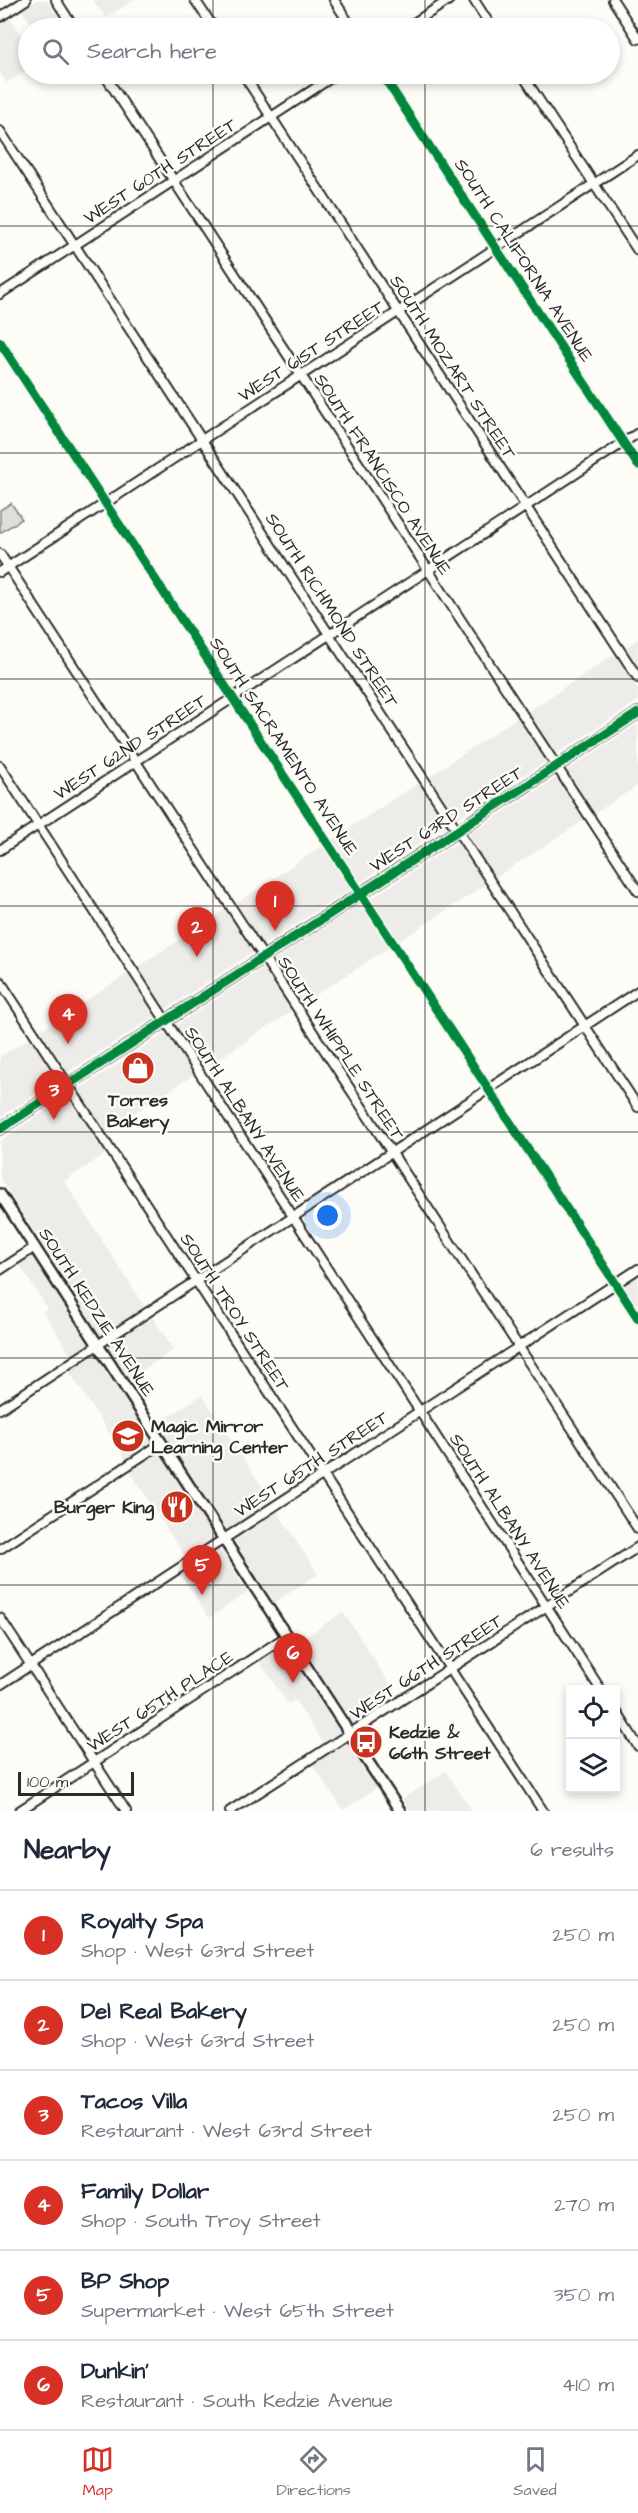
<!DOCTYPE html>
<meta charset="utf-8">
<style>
:root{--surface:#fff;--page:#f2f2f3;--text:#1f2937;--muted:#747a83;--line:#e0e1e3;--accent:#d93025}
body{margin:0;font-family:"Architects Daughter",sans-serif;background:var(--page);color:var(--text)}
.controls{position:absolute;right:18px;bottom:18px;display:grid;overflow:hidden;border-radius:0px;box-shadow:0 3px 9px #0003}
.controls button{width:54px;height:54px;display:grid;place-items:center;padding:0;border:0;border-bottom:2px solid var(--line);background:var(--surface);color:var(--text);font:30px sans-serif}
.scale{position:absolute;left:18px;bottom:15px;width:116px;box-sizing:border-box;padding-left:6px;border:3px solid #2b2b2b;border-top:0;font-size:16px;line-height:21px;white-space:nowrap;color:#2b2b2b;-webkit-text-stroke:4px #fdfcf7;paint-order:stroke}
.you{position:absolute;left:328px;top:1216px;width:21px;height:21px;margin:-15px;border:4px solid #fff;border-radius:50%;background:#1a73e8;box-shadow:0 0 0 9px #1a73e833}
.badge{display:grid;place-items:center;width:39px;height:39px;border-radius:50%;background:var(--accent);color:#fff;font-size:20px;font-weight:700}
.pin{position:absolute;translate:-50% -50px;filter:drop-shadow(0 2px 3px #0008)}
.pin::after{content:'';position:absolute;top:32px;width:21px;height:18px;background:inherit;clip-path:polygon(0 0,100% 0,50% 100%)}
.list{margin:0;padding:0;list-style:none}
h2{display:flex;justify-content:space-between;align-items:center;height:78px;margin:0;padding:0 24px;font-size:26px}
h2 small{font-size:20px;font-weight:400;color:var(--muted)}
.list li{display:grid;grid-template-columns:39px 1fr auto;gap:18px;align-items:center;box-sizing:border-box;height:90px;padding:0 24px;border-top:2px solid var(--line)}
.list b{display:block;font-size:22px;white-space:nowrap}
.list p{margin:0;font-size:20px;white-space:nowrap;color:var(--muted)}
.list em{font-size:20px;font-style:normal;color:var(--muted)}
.icon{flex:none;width:33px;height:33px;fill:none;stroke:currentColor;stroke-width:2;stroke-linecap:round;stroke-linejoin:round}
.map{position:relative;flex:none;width:638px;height:1811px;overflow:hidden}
.search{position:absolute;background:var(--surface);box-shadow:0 3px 9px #0003;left:18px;right:18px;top:18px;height:66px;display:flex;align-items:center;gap:15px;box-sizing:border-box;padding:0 21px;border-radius:33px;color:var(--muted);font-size:22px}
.sheet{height:618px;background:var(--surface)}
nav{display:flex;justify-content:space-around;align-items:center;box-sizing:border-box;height:84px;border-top:2px solid var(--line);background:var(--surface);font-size:16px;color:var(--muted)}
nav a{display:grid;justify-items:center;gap:3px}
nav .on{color:var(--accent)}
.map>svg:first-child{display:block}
.built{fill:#edece8}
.green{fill:#dfdeda;stroke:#858482;stroke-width:1.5}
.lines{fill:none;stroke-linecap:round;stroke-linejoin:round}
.minor-casing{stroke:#2b2b2b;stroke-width:12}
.major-casing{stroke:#2b2b2b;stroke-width:14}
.minor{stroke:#fdfcf7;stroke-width:8}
.major{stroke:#fdfcf7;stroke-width:9}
.cycleway-casing{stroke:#fdfcf7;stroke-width:13}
.cycleway{stroke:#00873e;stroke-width:9}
.grid{fill:none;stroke:#2b2b2b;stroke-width:1.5;stroke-opacity:0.55}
.labels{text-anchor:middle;stroke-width:5;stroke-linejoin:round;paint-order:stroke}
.street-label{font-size:18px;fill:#2b2b2b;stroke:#fdfcf7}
.poi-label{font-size:18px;font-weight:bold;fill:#2b2b2b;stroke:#fdfcf7;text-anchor:start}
</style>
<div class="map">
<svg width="638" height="1811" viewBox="0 0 638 1811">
<rect width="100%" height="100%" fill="#fdfcf7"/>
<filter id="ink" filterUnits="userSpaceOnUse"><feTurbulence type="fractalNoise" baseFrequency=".0167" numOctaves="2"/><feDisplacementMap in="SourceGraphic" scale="12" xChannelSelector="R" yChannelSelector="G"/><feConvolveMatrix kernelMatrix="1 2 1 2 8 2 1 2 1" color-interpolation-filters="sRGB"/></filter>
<g filter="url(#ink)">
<path class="built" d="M37,0H47L66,28H34L22,10Z
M93,0H134L106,18Z
M10,18L28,45V69L7,83L0,72V25Z
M638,639V667L625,648Z
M615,654L638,689V701L555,755L527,712Z
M517,718L546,761L457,818L430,776Z
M638,724V785L594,814L566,771Z
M558,777L586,819L495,878L468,835Z
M420,782L449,824L359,883L331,840Z
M461,840L488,883L398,942L370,899Z
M323,845L352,888L262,946L235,904Z
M361,903L390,947L300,1005L272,962Z
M225,910L253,952L163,1011L136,968Z
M265,967L292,1011L203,1069L175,1026Z
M129,973L157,1015L65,1074L38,1032Z
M167,1032L195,1074L105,1132L78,1090Z
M31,1037L59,1079L0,1117V1057Z
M69,1095L107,1153L64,1181L145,1307L101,1336L0,1178V1141Z
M32,1255L88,1344L71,1355L43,1311L47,1308L19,1264Z
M638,1275V1309L623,1285Z
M151,1315L174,1350L129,1379L107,1344Z
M94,1353L152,1442L126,1459L68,1370Z
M202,1395L272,1502L227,1530L157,1424Z
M158,1451L216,1538L186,1558L129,1470Z
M277,1511L318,1574L274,1603L234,1540Z
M220,1549L248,1592L209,1618L180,1573Z
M343,1612L399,1698L354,1726L299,1641Z
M283,1645L341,1734L324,1744L295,1700L288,1704L259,1661Z
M348,1741L377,1788L343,1810L312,1764Z
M446,1771L472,1811H410L402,1799Z"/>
<path class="green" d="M11,503L22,519L0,533V510Z"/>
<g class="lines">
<g class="minor-casing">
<path id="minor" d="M56,0L74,28
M195,0L214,28
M334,0L352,28
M474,0L492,28
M613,0L638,39
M0,17L26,0
M406,28L449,0
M104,74L638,891
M243,74L638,678
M382,74L638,465
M522,74L638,251
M0,131L638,1107
M0,294L337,74
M0,342L638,1318
M0,554L638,1529
M0,572L638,155
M0,766L601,1690
M0,850L638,433
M0,981L543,1811
M0,1270L35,1247
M0,1409L638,991
M0,1549L162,1443
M0,1618L126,1811
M0,1685L638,1269
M616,1711L638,1746
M19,1811L287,1636
M230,1811L638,1547"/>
</g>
<g class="major-casing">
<path id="major" d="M0,1129L638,713
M0,1194L400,1811"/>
</g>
<use href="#minor" class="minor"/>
<use href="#major" class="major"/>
<g class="cycleway-casing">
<path id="cycleway" d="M382,74L638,465
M0,342L638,1318
M0,1129L638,713"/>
</g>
<use href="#cycleway" class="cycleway"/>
</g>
</g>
<path class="grid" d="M213,0V28M425,0V28M213,74V1811M425,74V1811M0,226H638M0,453H638M0,679H638M0,906H638M0,1132H638M0,1358H638M0,1585H638"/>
<defs>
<g id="shop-disc" transform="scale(1.725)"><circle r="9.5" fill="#c8321e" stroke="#fdfcf7"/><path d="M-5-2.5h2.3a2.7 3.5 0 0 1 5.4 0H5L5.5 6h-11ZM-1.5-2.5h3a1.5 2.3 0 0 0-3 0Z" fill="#fff"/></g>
<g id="school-disc" transform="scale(1.725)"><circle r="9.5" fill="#c8321e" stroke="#fdfcf7"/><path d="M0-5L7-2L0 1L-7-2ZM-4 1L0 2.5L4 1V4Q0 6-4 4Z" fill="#fff"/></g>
<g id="restaurant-disc" transform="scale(1.725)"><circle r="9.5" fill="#c8321e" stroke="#fdfcf7"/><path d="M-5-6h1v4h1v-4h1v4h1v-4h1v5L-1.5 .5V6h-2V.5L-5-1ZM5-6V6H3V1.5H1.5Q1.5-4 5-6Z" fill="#fff"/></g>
<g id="bus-disc" transform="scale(1.725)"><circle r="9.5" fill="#c8321e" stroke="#fdfcf7"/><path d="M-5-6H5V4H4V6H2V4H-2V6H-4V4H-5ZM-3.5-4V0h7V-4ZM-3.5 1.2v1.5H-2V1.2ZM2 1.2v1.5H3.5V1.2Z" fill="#fff"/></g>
</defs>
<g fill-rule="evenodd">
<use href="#shop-disc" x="138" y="1068"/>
<use href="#school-disc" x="128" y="1436"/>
<use href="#restaurant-disc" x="177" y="1507"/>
<use href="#bus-disc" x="366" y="1742"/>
</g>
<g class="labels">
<g class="street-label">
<text transform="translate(160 171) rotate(-33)" y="6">WEST 60TH STREET</text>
<text transform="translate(524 260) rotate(57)" y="6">SOUTH CALIFORNIA AVENUE</text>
<text transform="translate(311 351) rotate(-33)" y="6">WEST 61ST STREET</text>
<text transform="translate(453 367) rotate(57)" y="6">SOUTH MOZART STREET</text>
<text transform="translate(383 474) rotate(57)" y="6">SOUTH FRANCISCO AVENUE</text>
<text transform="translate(332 610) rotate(57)" y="6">SOUTH RICHMOND STREET</text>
<text transform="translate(284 746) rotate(57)" y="6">SOUTH SACRAMENTO AVENUE</text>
<text transform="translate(130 747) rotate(-33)" y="6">WEST 62ND STREET</text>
<text transform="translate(446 819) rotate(-33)" y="6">WEST 63RD STREET</text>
<text transform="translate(341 1048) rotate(57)" y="6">SOUTH WHIPPLE STREET</text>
<text transform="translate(245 1114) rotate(57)" y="6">SOUTH ALBANY AVENUE</text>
<text transform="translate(97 1312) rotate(57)" y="6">SOUTH KEDZIE AVENUE</text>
<text transform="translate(235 1312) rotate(57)" y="6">SOUTH TROY STREET</text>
<text transform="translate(311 1464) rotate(-33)" y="6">WEST 65TH STREET</text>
<text transform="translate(510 1521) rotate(57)" y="6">SOUTH ALBANY AVENUE</text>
<text transform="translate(426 1667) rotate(-33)" y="6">WEST 66TH STREET</text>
<text transform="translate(160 1701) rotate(-33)" y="6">WEST 65TH PLACE</text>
</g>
<g class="poi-label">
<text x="138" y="1106" text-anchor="middle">Torres<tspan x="138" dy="21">Bakery</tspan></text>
<text x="151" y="1432">Magic Mirror<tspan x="151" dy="21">Learning Center</tspan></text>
<text x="154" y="1513" text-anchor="end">Burger King</text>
<text x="389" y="1738">Kedzie &amp;<tspan x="389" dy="21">66th Street</tspan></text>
</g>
</g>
</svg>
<div class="controls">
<button><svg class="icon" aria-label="locate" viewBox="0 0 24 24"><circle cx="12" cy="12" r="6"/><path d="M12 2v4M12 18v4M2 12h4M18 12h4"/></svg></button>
<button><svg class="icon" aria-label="layers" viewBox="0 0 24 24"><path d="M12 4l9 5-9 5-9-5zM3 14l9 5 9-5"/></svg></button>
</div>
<div class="scale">100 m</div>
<div class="you"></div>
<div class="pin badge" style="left:275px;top:931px">1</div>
<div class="pin badge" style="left:197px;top:957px">2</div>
<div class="pin badge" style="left:54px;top:1120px">3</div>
<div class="pin badge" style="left:68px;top:1044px">4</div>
<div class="pin badge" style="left:202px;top:1595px">5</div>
<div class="pin badge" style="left:293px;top:1683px">6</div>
<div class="search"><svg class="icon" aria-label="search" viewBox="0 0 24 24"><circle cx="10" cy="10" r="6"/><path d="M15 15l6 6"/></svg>Search here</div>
</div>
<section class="sheet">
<h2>Nearby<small>6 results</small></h2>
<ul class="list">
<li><span class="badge">1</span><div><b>Royalty Spa</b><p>Shop · West 63rd Street</p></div><em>250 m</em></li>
<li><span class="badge">2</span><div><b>Del Real Bakery</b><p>Shop · West 63rd Street</p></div><em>250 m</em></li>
<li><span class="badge">3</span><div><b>Tacos Villa</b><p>Restaurant · West 63rd Street</p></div><em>250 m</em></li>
<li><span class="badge">4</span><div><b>Family Dollar</b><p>Shop · South Troy Street</p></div><em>270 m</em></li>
<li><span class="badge">5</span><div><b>BP Shop</b><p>Supermarket · West 65th Street</p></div><em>350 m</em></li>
<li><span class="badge">6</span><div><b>Dunkin'</b><p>Restaurant · South Kedzie Avenue</p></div><em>410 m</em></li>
</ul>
</section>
<nav>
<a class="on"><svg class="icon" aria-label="map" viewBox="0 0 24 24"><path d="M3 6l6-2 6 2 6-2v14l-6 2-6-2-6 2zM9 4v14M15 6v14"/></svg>Map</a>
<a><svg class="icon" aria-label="directions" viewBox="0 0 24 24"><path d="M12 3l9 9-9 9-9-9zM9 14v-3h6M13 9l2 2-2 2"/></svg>Directions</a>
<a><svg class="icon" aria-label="saved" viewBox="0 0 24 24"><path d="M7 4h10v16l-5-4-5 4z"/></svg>Saved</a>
</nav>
